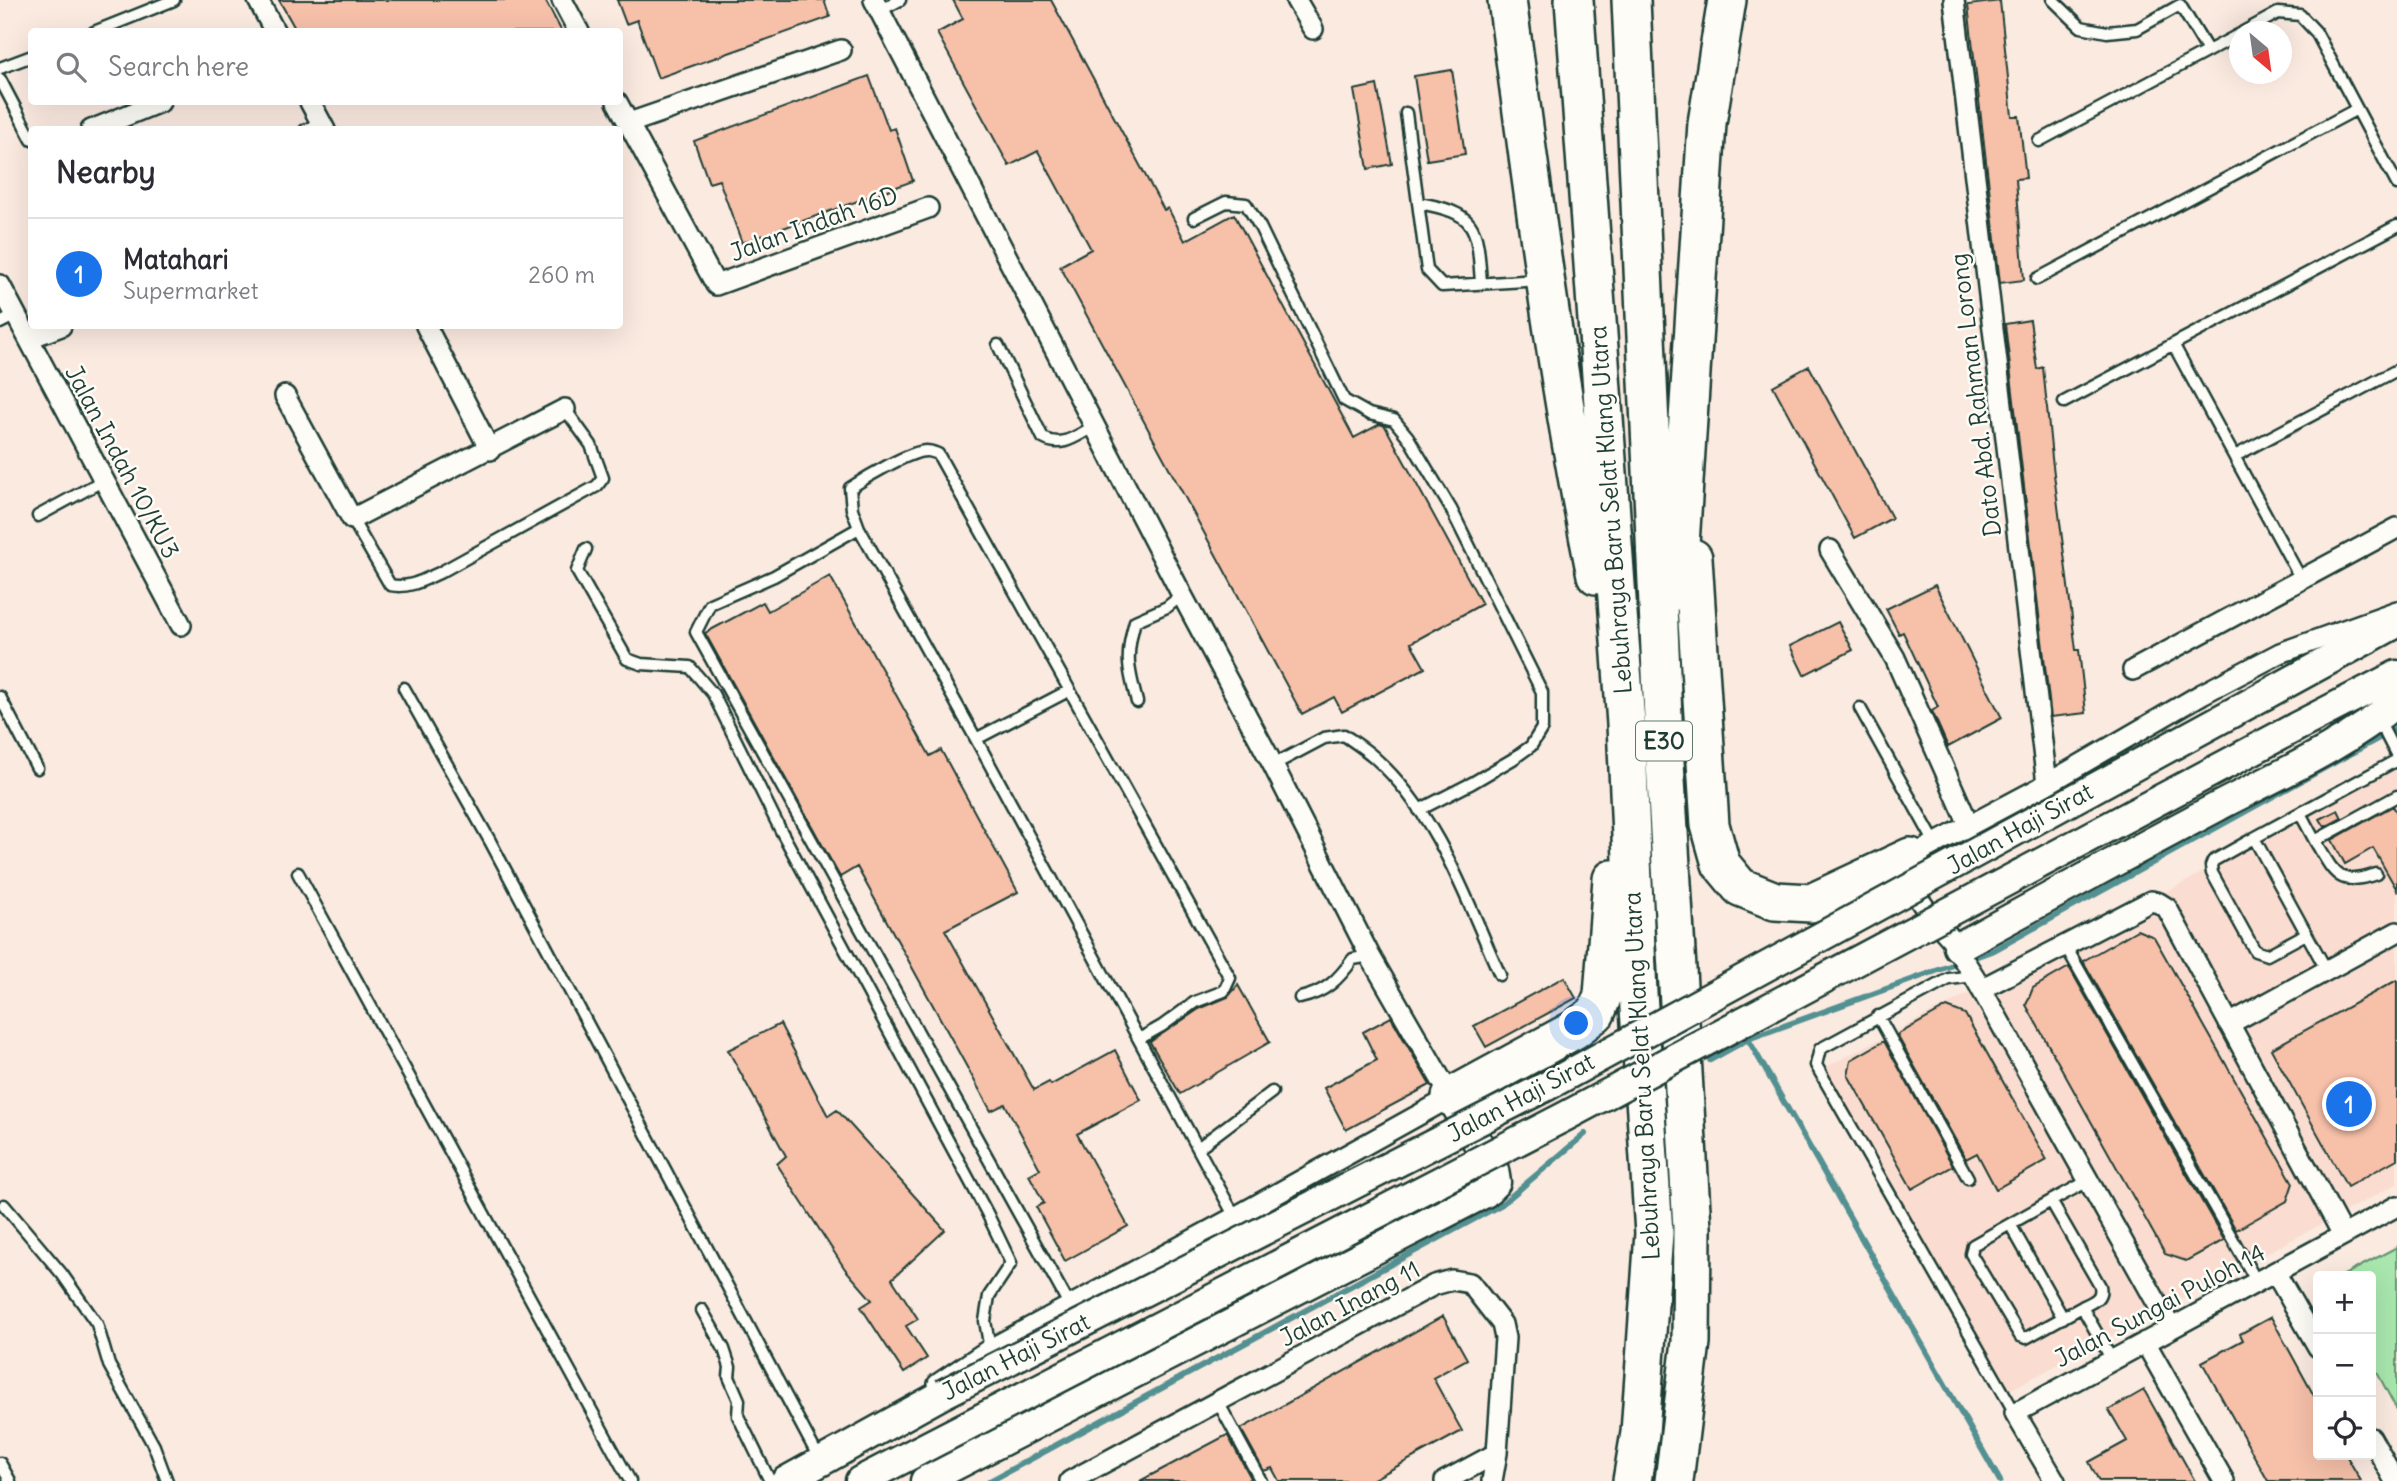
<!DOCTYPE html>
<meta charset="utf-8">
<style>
:root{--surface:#fff;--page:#f2f2f3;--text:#2b2b33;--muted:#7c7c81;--line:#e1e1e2;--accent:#1a73e8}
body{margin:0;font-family:Delius,sans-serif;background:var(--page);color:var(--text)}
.controls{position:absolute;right:21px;bottom:21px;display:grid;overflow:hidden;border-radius:7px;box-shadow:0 7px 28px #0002}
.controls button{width:63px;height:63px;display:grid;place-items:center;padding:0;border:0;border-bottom:2px solid var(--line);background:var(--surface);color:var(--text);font:35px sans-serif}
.compass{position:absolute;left:2229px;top:21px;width:63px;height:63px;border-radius:50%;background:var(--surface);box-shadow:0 7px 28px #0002;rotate:151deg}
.you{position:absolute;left:1577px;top:1024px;width:24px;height:24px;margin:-18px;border:5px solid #fff;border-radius:50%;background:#1a73e8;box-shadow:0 0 0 10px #1a73e833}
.badge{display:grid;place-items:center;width:46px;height:46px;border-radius:50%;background:var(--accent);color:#fff;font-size:23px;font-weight:700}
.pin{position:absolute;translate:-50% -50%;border:4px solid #fff;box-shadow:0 2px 7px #0006}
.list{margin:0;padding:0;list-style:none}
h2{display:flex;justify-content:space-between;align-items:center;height:91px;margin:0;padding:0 28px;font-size:30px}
h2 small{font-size:23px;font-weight:400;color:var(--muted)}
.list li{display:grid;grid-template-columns:46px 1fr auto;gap:21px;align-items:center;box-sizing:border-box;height:112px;padding:0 28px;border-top:2px solid var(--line)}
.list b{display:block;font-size:26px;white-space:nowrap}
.list p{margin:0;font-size:23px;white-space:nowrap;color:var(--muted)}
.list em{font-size:23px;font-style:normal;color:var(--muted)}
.icon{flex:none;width:38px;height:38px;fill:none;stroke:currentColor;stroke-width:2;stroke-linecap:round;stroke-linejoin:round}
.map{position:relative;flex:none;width:2397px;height:1481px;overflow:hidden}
.search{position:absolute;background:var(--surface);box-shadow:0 7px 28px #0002;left:28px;top:28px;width:595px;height:77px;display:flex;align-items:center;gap:18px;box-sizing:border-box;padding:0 24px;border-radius:7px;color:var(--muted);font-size:26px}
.panel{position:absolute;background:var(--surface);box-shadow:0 7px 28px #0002;left:28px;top:126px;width:595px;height:203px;border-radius:7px}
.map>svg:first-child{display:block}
.built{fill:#faddd0}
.green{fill:#a9e7ae;stroke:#649271;stroke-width:2}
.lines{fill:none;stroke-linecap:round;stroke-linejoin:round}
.stream{stroke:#539091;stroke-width:6}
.building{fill:#f6c0a9;stroke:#1f3d34;stroke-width:2}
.lane-casing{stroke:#1f3d34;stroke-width:15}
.street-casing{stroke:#1f3d34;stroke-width:24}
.secondary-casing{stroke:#1f3d34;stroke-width:33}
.highway-casing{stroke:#1f3d34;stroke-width:42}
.lane{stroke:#fdfcf7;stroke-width:10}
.street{stroke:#fdfcf7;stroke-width:19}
.secondary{stroke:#fdfcf7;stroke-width:28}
.highway{stroke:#fdfcf7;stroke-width:37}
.secondary-bridge-casing{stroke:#1f3d34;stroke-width:33;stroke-linecap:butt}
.secondary-bridge{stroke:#fdfcf7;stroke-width:28}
.labels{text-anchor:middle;stroke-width:5;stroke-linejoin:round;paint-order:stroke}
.shield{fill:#fdfcf7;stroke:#62766e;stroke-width:2}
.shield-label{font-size:23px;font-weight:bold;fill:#1f3d34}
.street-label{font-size:24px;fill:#1f3d34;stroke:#fdfcf7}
</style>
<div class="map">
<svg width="2397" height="1481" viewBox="0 0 2397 1481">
<rect width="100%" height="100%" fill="#fbeae0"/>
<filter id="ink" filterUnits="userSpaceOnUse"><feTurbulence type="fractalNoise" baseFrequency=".0143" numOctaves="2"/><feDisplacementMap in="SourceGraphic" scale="14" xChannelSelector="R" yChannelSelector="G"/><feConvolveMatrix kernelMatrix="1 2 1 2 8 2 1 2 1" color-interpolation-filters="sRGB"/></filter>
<g filter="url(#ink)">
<path class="built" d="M2397,765V1184L2008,1391L1824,1068L2183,883Z"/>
<path class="green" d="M2397,1247V1410L2371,1361V1276H2342Z"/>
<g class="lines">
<path class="stream" d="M1710,1060L1748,1039
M990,1481L1502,1204L1585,1134
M2000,1481L1748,1039L1994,950L2397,728"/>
</g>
<path class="building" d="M279,0H545L562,32H297Z
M617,0H824L830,17L658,78L637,20L626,24Z
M953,0H1051L1164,210L1168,208L1185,241L1234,214L1354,438L1380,424L1385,426L1482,604L1411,643L1425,668L1342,712L1334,697L1302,714L1060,266L1091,249L1038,151L1009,166L937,33L963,19Z
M2000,1L2012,116H2019L2026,178L2016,179L2024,280L2000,283L1968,5Z
M1452,70L1465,154L1427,160L1414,76Z
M869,76L889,130L895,128L913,181L742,243L719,180L709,183L694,141Z
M1377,85L1392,164L1368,169L1354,90Z
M2030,320L2037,369L2043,367L2052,458L2076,650H2079L2086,713L2051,717L2005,324Z
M1809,366L1892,518L1855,538L1773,386Z
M830,576L930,756L941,750L1018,892L945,930L1034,1090L1049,1082L1051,1085L1115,1050L1141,1100L1077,1134L1128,1226L1065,1261L1036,1207L1044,1203L1029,1175L1040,1169L1005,1104L991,1111L857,867L840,877L705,633L763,602L768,611Z
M1935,585L2002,718L1948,747L1932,711L1938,707L1903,632L1899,634L1886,609Z
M1838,622L1853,650L1804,675L1790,646Z
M2393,806L2397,813V890L2373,848L2345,864L2332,840Z
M2338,810L2342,818L2325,827L2320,819Z
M2137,930L2154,937L2293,1183L2287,1201L2236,1230L2083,961Z
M2069,967L2224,1240L2186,1261L2165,1254L2026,1005L2033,988Z
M1564,977L1576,998L1486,1047L1474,1026Z
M2397,980V1159L2347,1187L2271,1049Z
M1238,985L1270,1042L1180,1094L1150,1042L1199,1009L1228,997Z
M1947,1007L1965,1014L2047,1160L1996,1189L1977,1153L1966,1159L1897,1035Z
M1391,1017L1430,1085L1346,1130L1324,1088L1377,1060L1363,1032Z
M780,1024L828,1116L837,1110L945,1230L892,1279L918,1319L906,1326L927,1358L904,1373L861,1307L872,1300L845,1269L777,1164L786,1156L728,1050Z
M1884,1041L1953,1166L1912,1189L1848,1075L1851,1060Z
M1443,1316L1467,1359L1433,1378L1462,1431L1370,1481H1279L1272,1468L1264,1471L1241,1429Z
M2271,1317L2318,1403V1455H2346L2361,1481H2268L2218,1391L2202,1362L2243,1340L2240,1334Z
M2144,1390L2186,1465L2195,1481H2099L2089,1462L2127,1441L2109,1410Z
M1225,1436H1228L1251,1478L1246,1481H1140Z"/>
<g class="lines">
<g class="lane-casing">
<path id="lane" d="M2053,0L2081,27L2107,32L2137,29L2180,5L2208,51
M879,11L900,0
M94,32L174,0
M2243,32L2278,13L2300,15L2316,32L2397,184
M0,68L32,56
M0,79L32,140
M1406,113L1427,270L1442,286L1540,280
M305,130L321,123
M2039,141L2240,34
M1418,203C1478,213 1477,226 1481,283
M1194,218L1226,202L1246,204L1260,227L1344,400L1369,414L1394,420L1408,437L1451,509L1542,692V728L1531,746L1513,759L1472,783L1419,810
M2037,279L2357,109
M0,323L16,315
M2173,344L2301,579
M998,345L1043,438C1063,449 1077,435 1095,426
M2064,402L2397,226
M2235,456L2397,370
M38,516L104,480
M352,519L390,585C409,589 424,580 441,572L597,486L603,478L591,445L565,409
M859,528L774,576L710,604L696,632L1070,1306
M586,549L577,571L627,659L641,664L690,667L713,694L779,827L987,1213L1011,1263L989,1296L985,1321L990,1349
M404,688L490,841L820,1460
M0,697L37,768
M1137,702C1128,668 1125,656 1135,621L1167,607L1182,595
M1860,708L1935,843
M2378,719L2397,756
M976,739L1070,690
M1273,765L1324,738L1344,735C1354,742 1365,749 1374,757C1438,814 1466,899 1500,975
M2300,813L2315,841L2397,796
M2254,838L2213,861L2211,866L2212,873L2255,951L2267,955L2306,934
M2315,841C2334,872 2337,888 2376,874
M298,873L630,1481
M2065,945L2257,1282
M2327,971L2254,838L2397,760
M1974,976L1949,979L1820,1049L1816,1065L2015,1413
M1300,998C1326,992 1338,980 1353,959L1370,956
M1878,1016L1968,1178
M1139,1039L1162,1026L1195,1002L1224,991L1230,978L938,454C935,453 931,451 927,451C911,450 865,478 850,488L852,509L859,528L976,739L1235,1217
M1198,1148L1272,1092
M2051,1201L2088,1181
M4,1205L62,1274L97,1324L109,1365L154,1446L167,1481
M2010,1224L2063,1318
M2082,1307C2092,1302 2103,1299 2100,1286L2051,1201L1973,1245L1971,1254L2020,1336L2026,1338L2082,1307L2112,1360
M702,1310L724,1349L730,1367L729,1377L739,1400L738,1416L770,1481
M1218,1402L1261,1481
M0,1463L10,1481"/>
</g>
<g class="street-casing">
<path id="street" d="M258,0L275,32
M562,0L579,32
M874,0L1182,595L1273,765L1370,956L1451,1097L1235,1217L990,1349L938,1384
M1296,0L1313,29
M1954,0L2047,784
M310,102L325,130
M617,102L716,285L928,208
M629,123L841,50
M91,130L160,102
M0,285L181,625
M426,326L490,450
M29,338L61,326
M285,396L352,519L565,409
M1830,550L1895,658L1969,825
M2133,670L2397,528
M1981,989L2151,901L2159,903L2167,908L2343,1235
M2229,1024L2397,932
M2275,1272L2318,1347
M2171,1328L1974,976L1959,953L1958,947C1934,917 1907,899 1910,857L2047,784L2202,694L2280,653L2397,611
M2145,1342L2224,1481
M2371,1438L2395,1481
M1070,1481L1434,1285L1452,1280L1470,1283L1502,1324L1505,1338L1497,1453L1492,1481
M1445,1481L1497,1453
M2055,1481L2015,1413L2397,1206"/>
</g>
<g class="secondary-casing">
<path id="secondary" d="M2265,695L2397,623
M2296,727L2397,675
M1958,947C2044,900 2130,853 2217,807C2278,775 2343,747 2397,702
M786,1481L943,1394
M860,1481L918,1451
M925,1481L1485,1193L1496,1182L1494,1170L1456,1106"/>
</g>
<g class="highway-casing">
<path id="highway" d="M1507,0C1533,193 1557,385 1596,575
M1574,0L1626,724L1638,993L1654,1233L1640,1433L1632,1481
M1631,0L1665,762L1692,1228L1691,1342L1674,1481
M1693,558L1710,825L1721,864L1740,887L1775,901L1811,903L1910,857
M1677,591L1707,123L1727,0
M1451,1097L1574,1030L1596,1013L1603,995L1612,879"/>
</g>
<use href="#lane" class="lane"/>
<use href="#street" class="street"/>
<use href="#secondary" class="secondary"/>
<use href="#highway" class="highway"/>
<g class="secondary-bridge-casing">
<path id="secondary-bridge" d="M943,1394L1547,1086L2265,695
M918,1451L1566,1116L2296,727"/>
</g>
<use href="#secondary-bridge" class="secondary-bridge"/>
</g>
</g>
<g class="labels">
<rect class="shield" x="1636" y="721.5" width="56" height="39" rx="5"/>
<g class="shield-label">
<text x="1664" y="749">E30</text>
</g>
<g class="street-label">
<text transform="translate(814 224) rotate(-20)" y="8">Jalan Indah 16D</text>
<text transform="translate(1976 395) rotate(-97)" y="8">Dato Abd. Rahman Lorong</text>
<text transform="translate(122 462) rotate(62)" y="8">Jalan Indah 10/KU3</text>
<text transform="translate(1611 510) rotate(-94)" y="8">Lebuhraya Baru Selat Klang Utara</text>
<text transform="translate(2020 829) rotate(-29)" y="8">Jalan Haji Sirat</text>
<text transform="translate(1642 1076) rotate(-93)" y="8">Lebuhraya Baru Selat Klang Utara</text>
<text transform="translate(1521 1098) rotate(-28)" y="8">Jalan Haji Sirat</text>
<text transform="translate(1350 1304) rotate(-28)" y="8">Jalan Inang 11</text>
<text transform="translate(2160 1306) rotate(-28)" y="8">Jalan Sungai Puloh 14</text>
<text transform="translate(1016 1357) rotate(-27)" y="8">Jalan Haji Sirat</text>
</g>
</g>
</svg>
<div class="controls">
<button>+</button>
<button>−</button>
<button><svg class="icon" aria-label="locate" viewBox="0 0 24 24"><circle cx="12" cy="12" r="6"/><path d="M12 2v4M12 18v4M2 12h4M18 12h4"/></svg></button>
</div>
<svg class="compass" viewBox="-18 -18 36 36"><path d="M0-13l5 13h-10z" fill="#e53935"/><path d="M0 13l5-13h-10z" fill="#7c7c81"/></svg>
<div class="you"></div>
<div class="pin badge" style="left:2349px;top:1104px">1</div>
<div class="search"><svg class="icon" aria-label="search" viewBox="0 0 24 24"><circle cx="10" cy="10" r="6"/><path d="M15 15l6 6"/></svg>Search here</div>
<section class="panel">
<h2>Nearby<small></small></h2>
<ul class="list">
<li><span class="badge">1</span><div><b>Matahari</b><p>Supermarket</p></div><em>260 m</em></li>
</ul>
</section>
</div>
